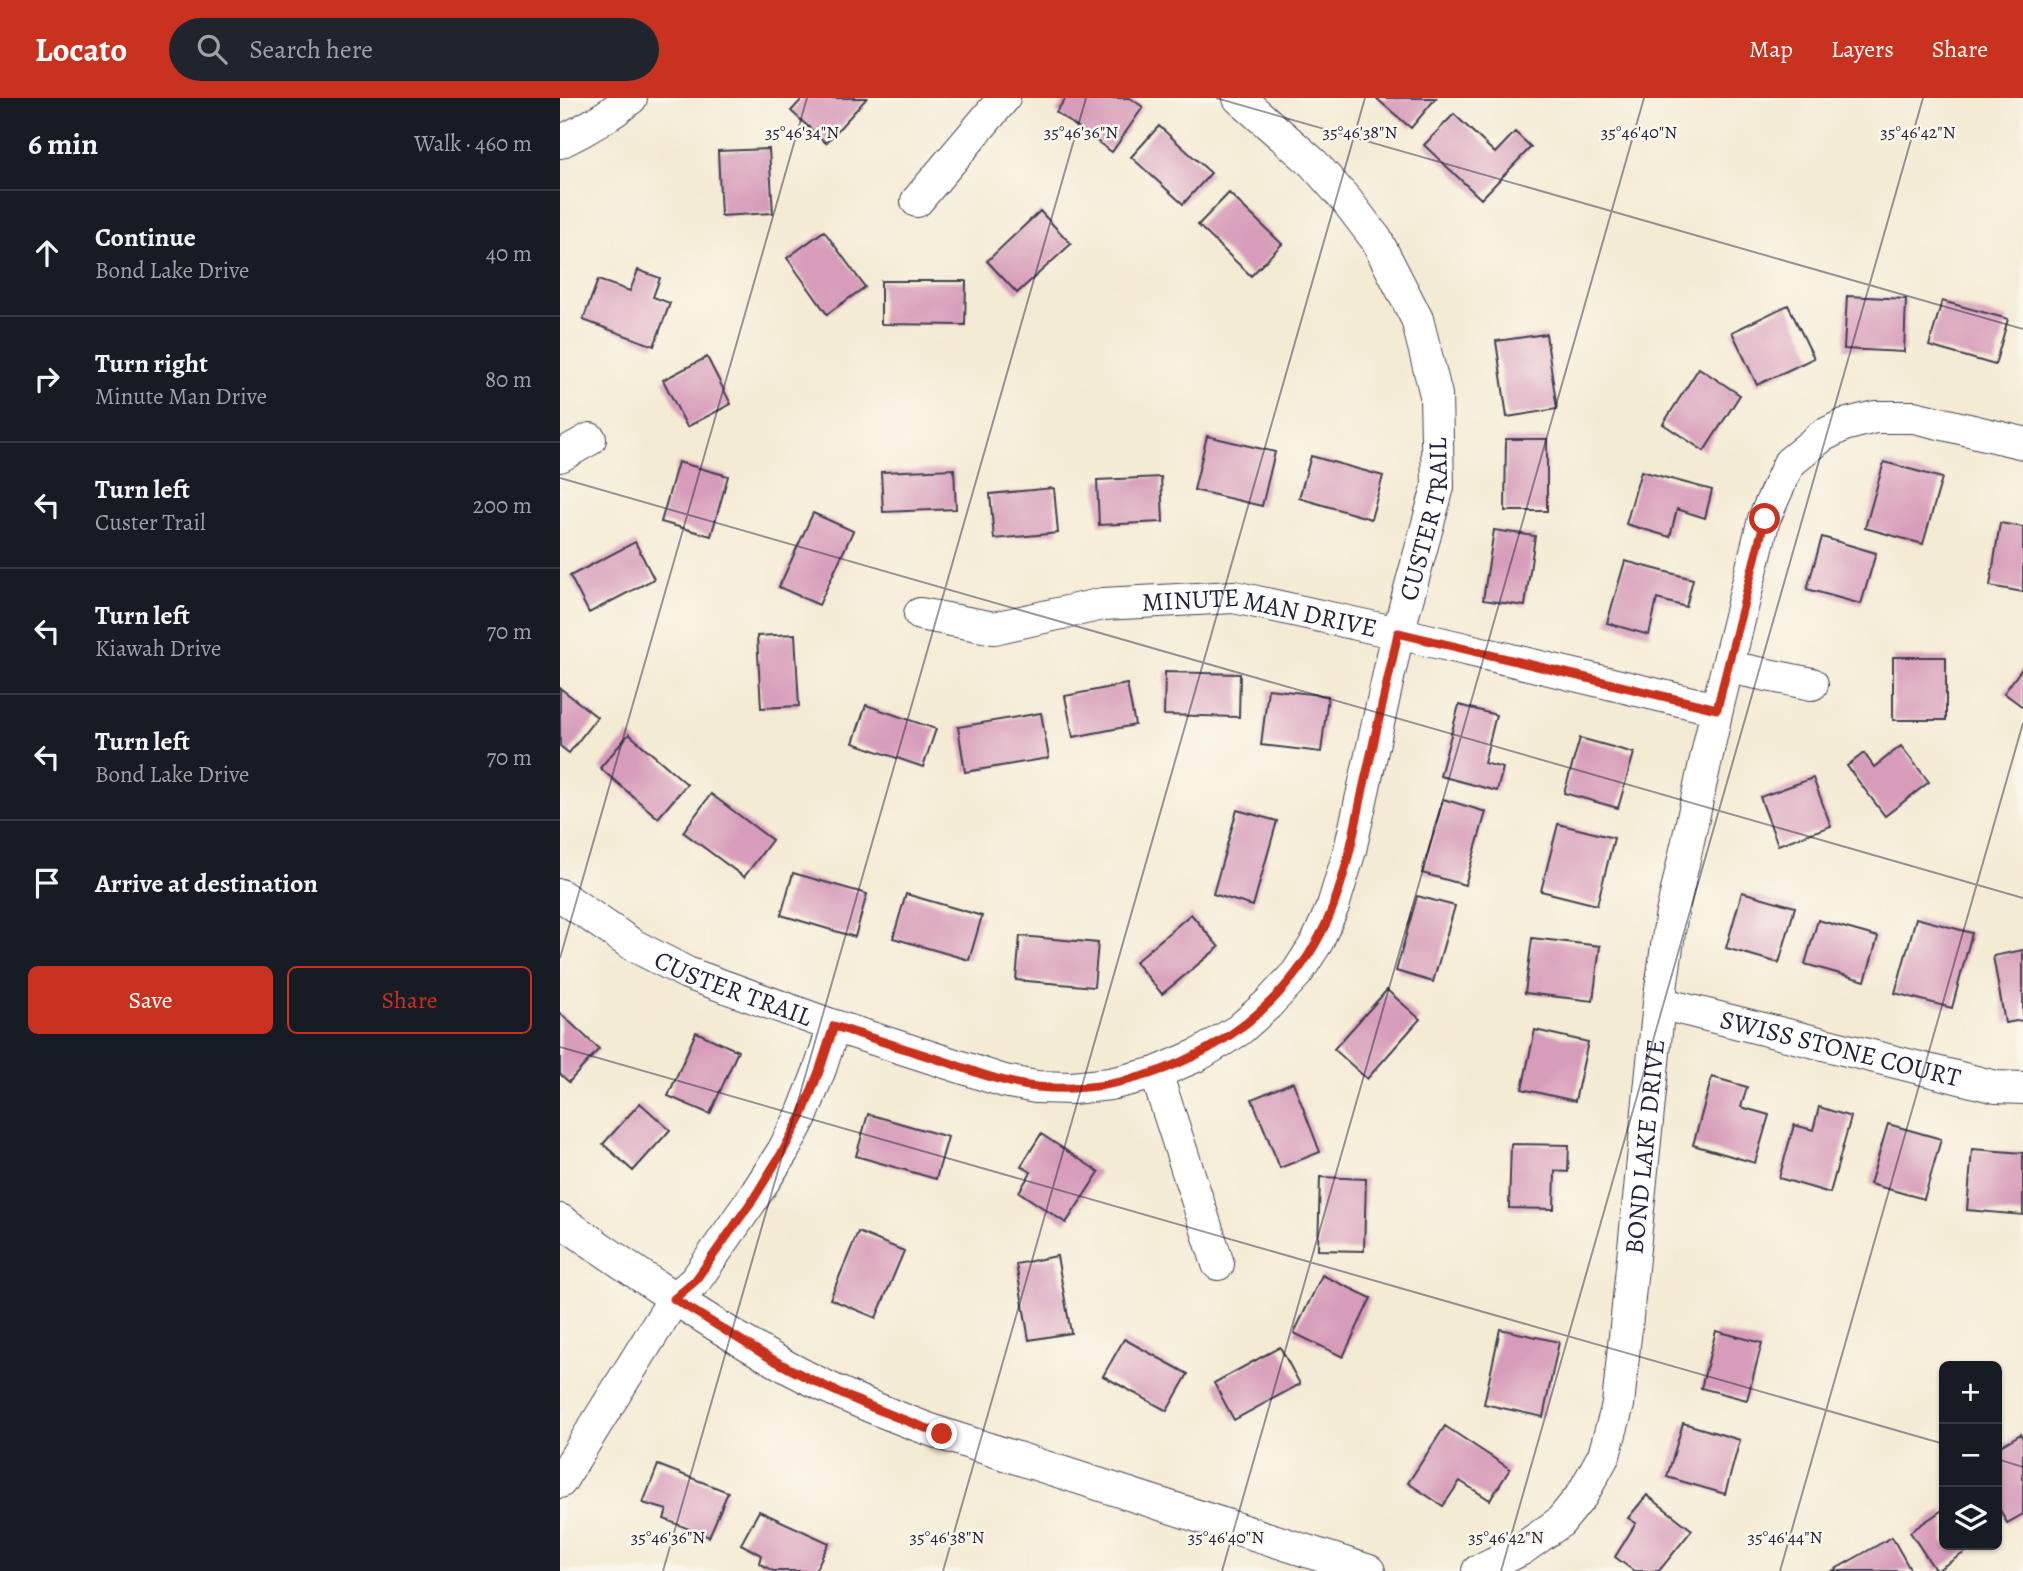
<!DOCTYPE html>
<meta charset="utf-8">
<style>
:root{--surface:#171b24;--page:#20242c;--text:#f1f3f6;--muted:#9ea1a6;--line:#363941;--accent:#c8321e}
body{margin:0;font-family:Alegreya,serif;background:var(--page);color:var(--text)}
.controls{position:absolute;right:21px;bottom:21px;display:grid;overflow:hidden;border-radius:10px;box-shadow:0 2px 5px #0004}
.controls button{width:63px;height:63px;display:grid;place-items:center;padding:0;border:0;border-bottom:2px solid var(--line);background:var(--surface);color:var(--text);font:35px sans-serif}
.stop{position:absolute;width:21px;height:21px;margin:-16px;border:5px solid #c8321e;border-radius:50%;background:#fff}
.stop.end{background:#c8321e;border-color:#fff;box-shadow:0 2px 7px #0008}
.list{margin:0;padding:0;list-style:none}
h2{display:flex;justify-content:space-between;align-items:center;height:91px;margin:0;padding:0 28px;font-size:30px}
h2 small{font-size:23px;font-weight:400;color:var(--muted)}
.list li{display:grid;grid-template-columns:46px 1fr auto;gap:21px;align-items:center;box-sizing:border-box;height:126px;padding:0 28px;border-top:2px solid var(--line)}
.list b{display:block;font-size:26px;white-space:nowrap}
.list p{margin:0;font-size:23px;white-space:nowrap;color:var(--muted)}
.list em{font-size:23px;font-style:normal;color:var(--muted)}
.actions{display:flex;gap:14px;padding:21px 28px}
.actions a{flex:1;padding:16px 0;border:2px solid var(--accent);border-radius:10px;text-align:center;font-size:24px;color:var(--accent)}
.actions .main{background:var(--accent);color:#fff}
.icon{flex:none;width:38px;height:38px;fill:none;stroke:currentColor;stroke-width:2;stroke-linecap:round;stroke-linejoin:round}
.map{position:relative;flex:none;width:1463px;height:1473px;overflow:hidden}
header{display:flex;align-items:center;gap:42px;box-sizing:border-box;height:98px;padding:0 35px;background:var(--accent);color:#fff}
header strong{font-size:33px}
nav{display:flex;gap:38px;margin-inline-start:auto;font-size:24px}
.search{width:490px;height:63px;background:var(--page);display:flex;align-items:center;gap:18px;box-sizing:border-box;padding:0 24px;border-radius:38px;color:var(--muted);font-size:26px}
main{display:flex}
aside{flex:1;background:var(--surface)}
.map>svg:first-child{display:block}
.building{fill:#d79cb9}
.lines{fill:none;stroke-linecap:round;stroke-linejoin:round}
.minor-casing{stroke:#424052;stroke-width:34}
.minor{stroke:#fff;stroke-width:32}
.route{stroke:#c8321e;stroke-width:9}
.ticks{fill:none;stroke:#22223b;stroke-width:2;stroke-opacity:0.45}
.labels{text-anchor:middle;stroke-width:5;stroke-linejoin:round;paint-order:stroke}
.street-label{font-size:26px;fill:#22223b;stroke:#fbf7ec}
.ticks-label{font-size:18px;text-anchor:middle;fill:#22223b;stroke:#fbf7ec;stroke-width:5;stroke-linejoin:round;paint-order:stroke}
</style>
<header>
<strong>Locato</strong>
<div class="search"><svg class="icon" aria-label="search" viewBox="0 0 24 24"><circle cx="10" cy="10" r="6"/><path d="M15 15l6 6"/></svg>Search here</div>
<nav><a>Map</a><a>Layers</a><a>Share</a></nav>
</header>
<main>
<aside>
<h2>6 min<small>Walk · 460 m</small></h2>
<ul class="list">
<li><svg class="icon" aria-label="ahead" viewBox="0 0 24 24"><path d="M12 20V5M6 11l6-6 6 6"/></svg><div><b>Continue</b><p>Bond Lake Drive</p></div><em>40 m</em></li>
<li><svg class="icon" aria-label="right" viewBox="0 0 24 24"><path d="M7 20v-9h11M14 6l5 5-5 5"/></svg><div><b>Turn right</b><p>Minute Man Drive</p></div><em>80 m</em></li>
<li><svg class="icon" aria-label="left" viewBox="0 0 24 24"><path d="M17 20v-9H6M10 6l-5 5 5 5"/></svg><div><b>Turn left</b><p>Custer Trail</p></div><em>200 m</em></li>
<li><svg class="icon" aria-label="left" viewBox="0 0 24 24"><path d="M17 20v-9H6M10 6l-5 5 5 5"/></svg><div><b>Turn left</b><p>Kiawah Drive</p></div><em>70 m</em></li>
<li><svg class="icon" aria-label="left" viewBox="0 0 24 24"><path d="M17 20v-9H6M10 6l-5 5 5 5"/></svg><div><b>Turn left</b><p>Bond Lake Drive</p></div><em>70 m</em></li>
<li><svg class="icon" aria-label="arrive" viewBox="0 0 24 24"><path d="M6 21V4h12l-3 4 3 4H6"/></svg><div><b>Arrive at destination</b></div></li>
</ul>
<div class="actions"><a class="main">Save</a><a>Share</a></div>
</aside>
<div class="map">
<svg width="1463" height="1473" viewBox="0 0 1463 1473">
<rect width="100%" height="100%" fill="#fbf7ec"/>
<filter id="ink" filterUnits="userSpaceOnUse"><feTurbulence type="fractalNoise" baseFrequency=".0143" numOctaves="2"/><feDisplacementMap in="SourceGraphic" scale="14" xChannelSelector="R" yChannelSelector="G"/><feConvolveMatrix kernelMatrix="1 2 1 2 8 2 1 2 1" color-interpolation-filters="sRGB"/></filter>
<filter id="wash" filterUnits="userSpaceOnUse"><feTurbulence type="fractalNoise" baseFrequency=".00686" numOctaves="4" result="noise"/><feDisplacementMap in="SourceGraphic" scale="28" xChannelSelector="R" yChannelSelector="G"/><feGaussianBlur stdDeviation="1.57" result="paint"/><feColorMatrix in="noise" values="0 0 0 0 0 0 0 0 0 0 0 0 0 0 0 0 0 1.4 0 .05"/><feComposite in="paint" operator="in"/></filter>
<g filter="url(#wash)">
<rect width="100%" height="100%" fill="#f4ebd4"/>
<g id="blocks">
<path class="building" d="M243,0H307L266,45L231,13Z
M506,0H570L583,9L552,54L496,14Z
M816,0H876L851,30Z
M894,16L935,55L955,34L971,49L921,101L864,47Z
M599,28L651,75L623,106L571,59Z
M209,51L213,115L161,118L158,53Z
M669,95L722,146L691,178L638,127Z
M480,113L511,146L457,195L427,163Z
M264,133L305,189L267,216L227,160Z
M78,172L100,180L93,199L110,205L94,248L23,222L38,182L70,193Z
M321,183H406L405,227L321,226Z
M1287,198L1346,201L1344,254L1284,251Z
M1382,203L1448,221L1435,267L1369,248Z
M1228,207L1254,260L1197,287L1172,234Z
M986,236L997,311L947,319L936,243Z
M147,259L171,306L127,329L103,282Z
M1139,270L1180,297L1144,353L1103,326Z
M647,338L715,354L702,408L634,392Z
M946,341H987V413H945Z
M751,358L823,378L811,421L739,400Z
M118,364L168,378L151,438L101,424Z
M1324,364L1382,380L1363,446L1305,430Z
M394,371L396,411L323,414L321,374Z
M1081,373L1152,392L1145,420L1117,411L1110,439L1066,426Z
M601,379L603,424L539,427L537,382Z
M494,390L498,435L434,441L430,396Z
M253,415L293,433L259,507L219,489Z
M1440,425L1463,429V494L1430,488Z
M934,432L975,438L965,508L923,502Z
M1262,439L1316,455L1301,506L1247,491Z
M75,444L94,481L29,515L10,478Z
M1065,463L1133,481L1126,509L1097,501L1089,537L1047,525Z
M235,536L239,608L201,610L197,538Z
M1333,559H1386V622H1333Z
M1463,569V609L1444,595Z
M605,574L680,576L679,619L604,617Z
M567,586L575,627L513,639L505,598Z
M0,590L37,619L9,655L0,648Z
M708,591L768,598L761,654L701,647Z
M306,607L376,631L363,669L293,645Z
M899,607L936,617L924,665L943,670L937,693L880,678Z
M481,615L489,660L405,674L398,629Z
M69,636L127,686L98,720L40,670Z
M1020,640L1074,655L1058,710L1004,695Z
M1341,648L1369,684L1325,718L1287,668L1304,655L1314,669Z
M1253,680L1271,728L1218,747L1200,699Z
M151,696L212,742L184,779L123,734Z
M883,701L926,714L905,787L862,775Z
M677,712L717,723L693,808L653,796Z
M998,726L1054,740L1037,807L981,793Z
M233,775L307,796L295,839L221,817Z
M1182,794L1235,809L1219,865L1166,850Z
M346,796L422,818L409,862L333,840Z
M857,798L895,808L873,884L836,873Z
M631,816L659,849L602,896L575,864Z
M1356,820L1412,835L1392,910L1335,895Z
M1258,822L1318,839L1305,883L1245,866Z
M460,838L538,845L534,889L456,882Z
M972,840L1040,848L1033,903L965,895Z
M1463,852V922L1445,925L1433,858Z
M827,892L860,921L807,981L774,951Z
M0,915L39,951L9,984L0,976Z
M975,932L1028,944L1015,1003L962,991Z
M136,934L178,953L150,1016L108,998Z
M1152,979L1187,989L1181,1009L1209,1017L1195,1065L1133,1047Z
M733,984L760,1054L720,1070L692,1001Z
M80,1005L110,1032L73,1073L43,1046Z
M1259,1009L1291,1019L1270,1095L1219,1080L1234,1027L1253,1032Z
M308,1016L388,1039L376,1081L296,1058Z
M1328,1026L1381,1041L1364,1101L1310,1086Z
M481,1036L539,1074L506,1125L459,1094L471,1074L461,1068Z
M951,1046L1009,1047L1008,1074L995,1073L994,1111L949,1110Z
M1412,1051L1463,1055V1117L1407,1112Z
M760,1079L806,1081L804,1153L758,1152Z
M298,1134L344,1153L316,1220L270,1201Z
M497,1158L511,1235L469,1242L456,1166Z
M762,1177L811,1200L783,1259L734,1235Z
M940,1231L999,1244L983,1319L924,1306Z
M1156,1233L1202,1245L1187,1302L1141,1290Z
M564,1241L628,1276L607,1313L543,1278Z
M720,1249L740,1286L674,1322L654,1285Z
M1123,1325L1180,1342L1165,1396L1107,1379Z
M885,1328L950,1371L930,1402L900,1383L883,1408L848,1385Z
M1461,1336L1463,1341V1416L1447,1425L1437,1406V1350Z
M98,1367L168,1394L149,1439L104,1421L107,1412L83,1405Z
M1087,1397L1132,1432L1099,1473H1074L1055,1459L1076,1425L1068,1420Z
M1384,1411V1447H1416L1376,1473L1350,1434Z
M199,1413L269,1445L255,1473H213L199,1465L201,1457L181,1446Z
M1332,1439L1351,1473H1272Z"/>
</g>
</g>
<g filter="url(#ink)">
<use href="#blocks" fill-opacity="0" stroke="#424052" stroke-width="2"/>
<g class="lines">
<g class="minor-casing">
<g id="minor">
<path d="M0,44C25,32 49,18 71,0"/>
<path d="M357,103L444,0"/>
<path d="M0,358L30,341"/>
<path id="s1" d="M360,516L434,530L543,506L674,499L838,535L1157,611"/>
<path d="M1168,569L1252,586"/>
<path id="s2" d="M0,797L73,847L127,875L274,928L444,983L476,989L512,990L550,986L596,975L638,957L679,932L708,906L737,875L757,844L773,808L790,752L838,535L878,389L876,297L857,221L816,141L787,103L753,65L679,0"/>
<path id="s3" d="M1099,905L1436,989L1463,990"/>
<path d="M596,975L658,1166"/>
<path d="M0,1122C69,1170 138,1218 211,1260C265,1291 323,1315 382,1336L809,1473"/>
<path d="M0,1384L114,1201L135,1183L193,1100L223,1053L242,1017L260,971L274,928"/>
<path id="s4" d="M918,1473L962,1451L1000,1424L1022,1397L1044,1357L1058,1307L1099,905L1111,820L1157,611L1204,421L1229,365L1262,338L1284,327L1315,319H1354L1463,345"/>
</g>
</g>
<use href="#minor" class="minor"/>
</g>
</g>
<g class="lines" filter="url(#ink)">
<path class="route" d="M382,1336C323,1315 265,1291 210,1260C178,1241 146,1220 114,1201L135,1183L194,1100L223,1053L242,1017L260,971L274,928C312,940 351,953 390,965C418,975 447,986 477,989C525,994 577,984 621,964C690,934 746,879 773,809C787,771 795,730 803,691C815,639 827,587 838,535L1157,611L1205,421"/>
</g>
<path class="ticks" d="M656,0L1463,231M0,380L1463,800M0,860L247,0M0,949L1384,1346M1437,1361L1463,1369M103,1473L526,0M383,1473L805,0M662,1473L1084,0M941,1473L1363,0M1220,1473L1463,625"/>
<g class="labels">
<g class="street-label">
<text dy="9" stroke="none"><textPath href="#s2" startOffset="1288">CUSTER TRAIL</textPath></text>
<text dy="9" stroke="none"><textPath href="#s1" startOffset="345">MINUTE MAN DRIVE</textPath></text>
<text dy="9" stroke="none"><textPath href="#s2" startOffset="198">CUSTER TRAIL</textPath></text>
<text dy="9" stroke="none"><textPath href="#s3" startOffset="187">SWISS STONE COURT</textPath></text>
<text dy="9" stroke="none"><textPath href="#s4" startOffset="488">BOND LAKE DRIVE</textPath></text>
</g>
</g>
<g class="ticks-label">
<text x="242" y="40">35°46'34"N</text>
<text x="521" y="40">35°46'36"N</text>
<text x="800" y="40">35°46'38"N</text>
<text x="1079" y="40">35°46'40"N</text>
<text x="1358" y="40">35°46'42"N</text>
<text x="108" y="1445">35°46'36"N</text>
<text x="387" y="1445">35°46'38"N</text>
<text x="666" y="1445">35°46'40"N</text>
<text x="946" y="1445">35°46'42"N</text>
<text x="1225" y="1445">35°46'44"N</text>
</g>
</svg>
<div class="controls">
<button>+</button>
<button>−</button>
<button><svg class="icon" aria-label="layers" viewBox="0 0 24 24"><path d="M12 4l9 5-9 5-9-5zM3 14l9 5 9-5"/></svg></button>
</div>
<div class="stop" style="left:1205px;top:421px"></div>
<div class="stop end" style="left:382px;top:1336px"></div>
</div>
</main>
